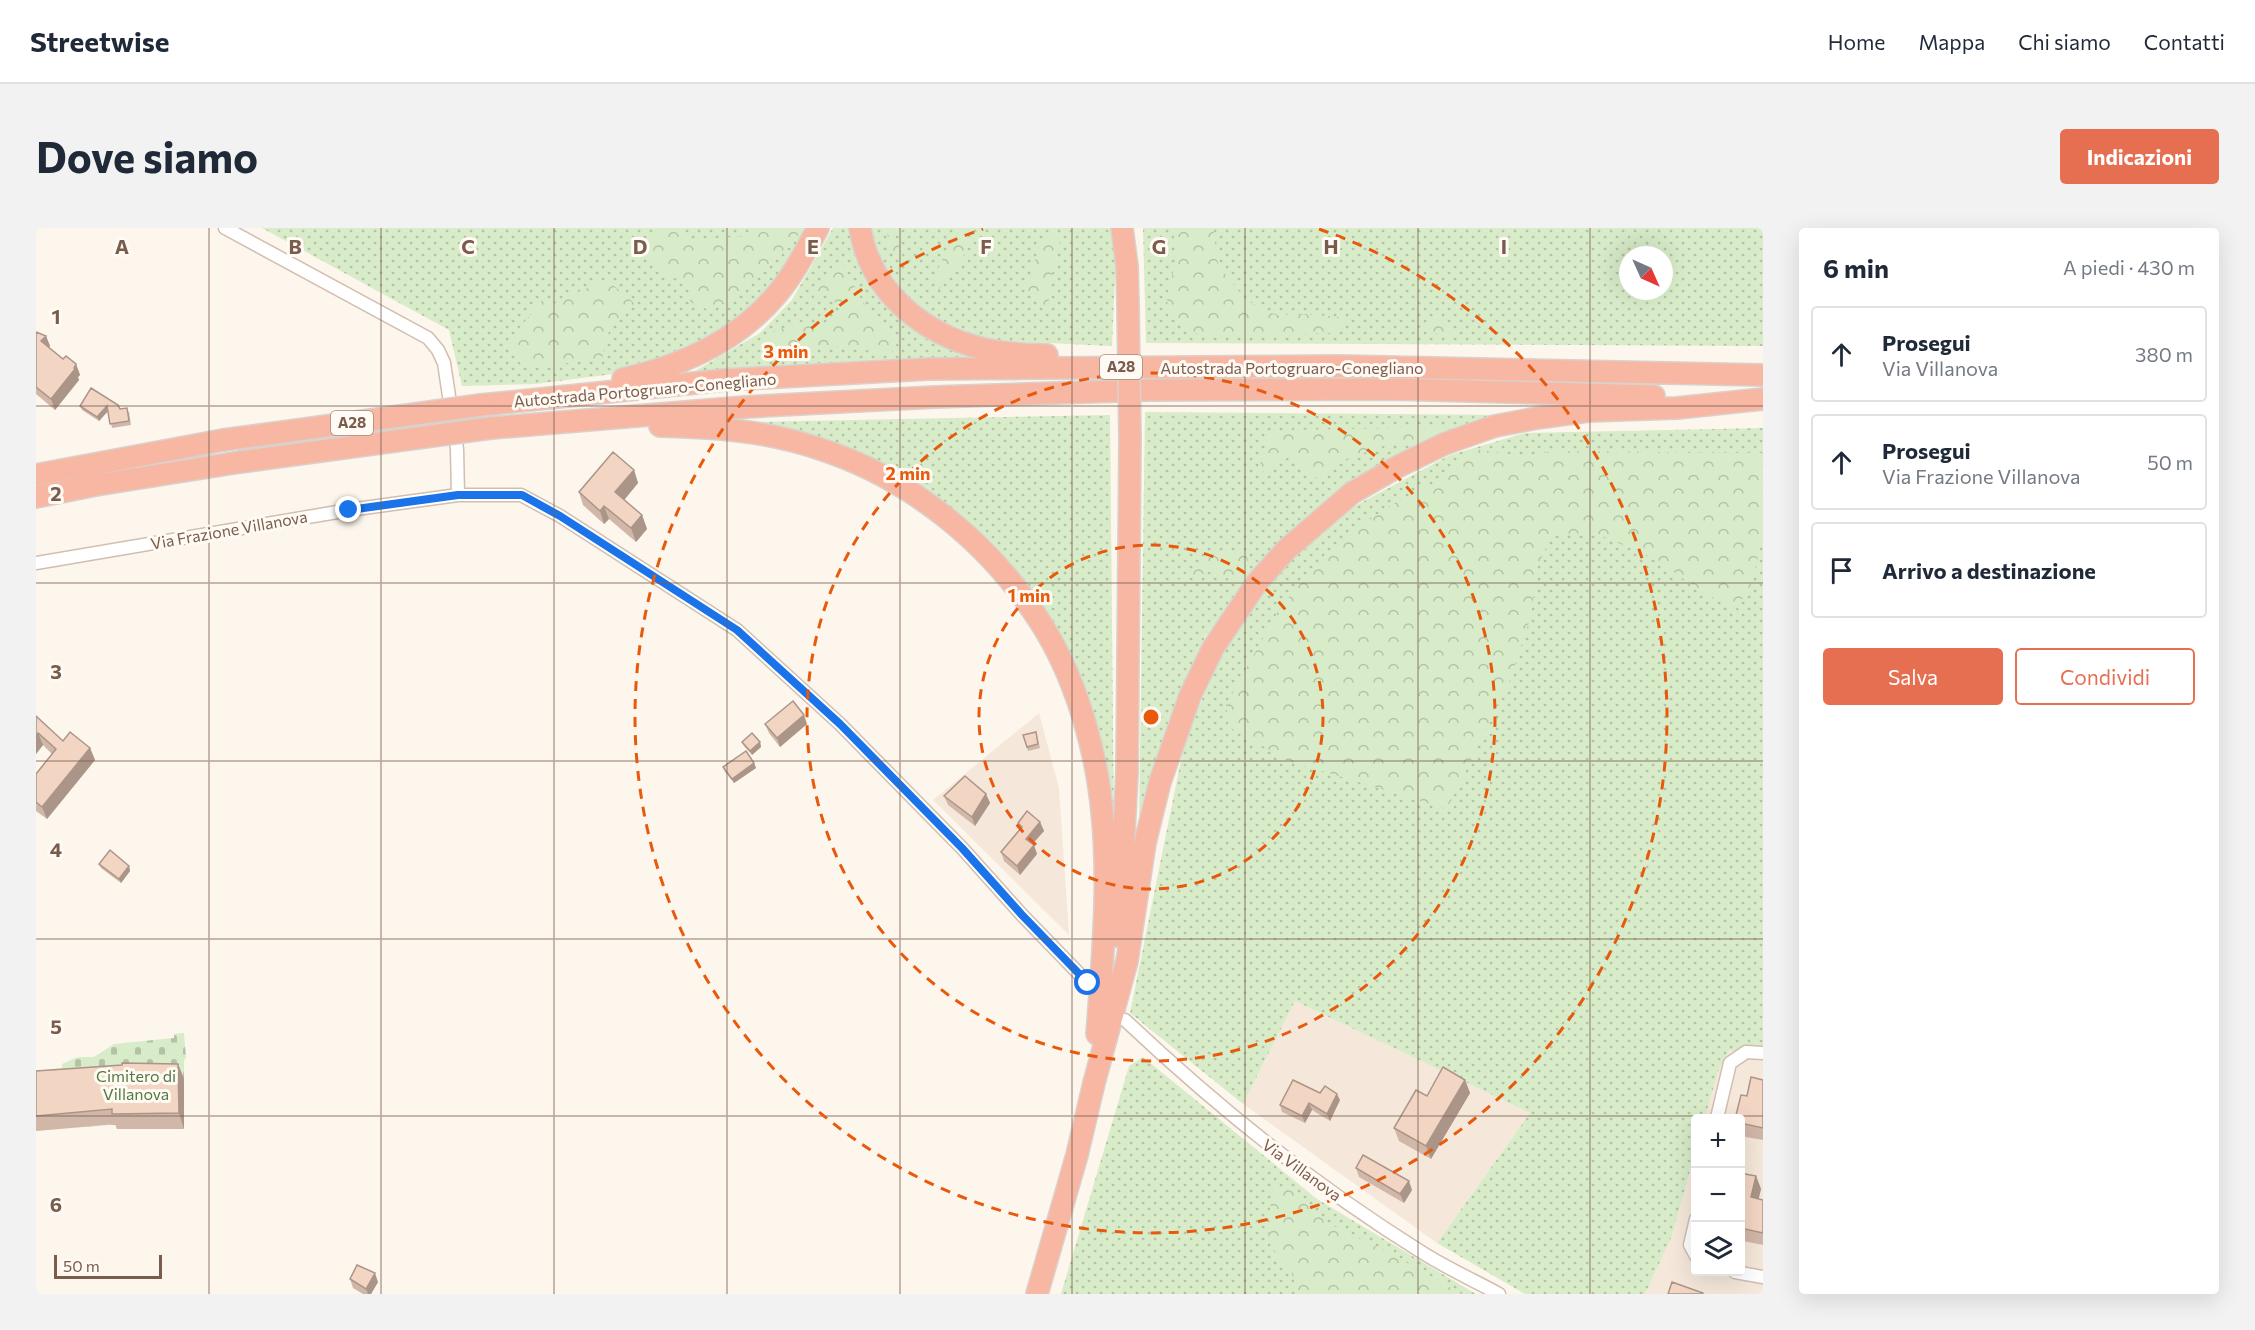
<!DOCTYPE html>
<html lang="it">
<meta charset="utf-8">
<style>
:root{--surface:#fff;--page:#f2f2f3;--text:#1f2937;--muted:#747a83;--line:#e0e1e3;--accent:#e76f51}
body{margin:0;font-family:Commissioner,sans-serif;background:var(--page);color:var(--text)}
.controls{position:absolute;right:18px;bottom:18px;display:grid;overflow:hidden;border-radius:6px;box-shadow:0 6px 24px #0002}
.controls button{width:54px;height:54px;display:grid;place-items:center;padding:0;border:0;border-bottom:2px solid var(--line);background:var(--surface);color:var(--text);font:30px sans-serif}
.compass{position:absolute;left:1583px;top:18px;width:54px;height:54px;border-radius:50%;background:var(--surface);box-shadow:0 6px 24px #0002;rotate:135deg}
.scale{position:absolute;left:18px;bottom:15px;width:108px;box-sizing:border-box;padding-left:6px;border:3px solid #7a5c4d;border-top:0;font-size:16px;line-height:21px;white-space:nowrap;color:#7a5c4d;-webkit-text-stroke:4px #fffaf3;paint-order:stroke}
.stop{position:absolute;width:18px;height:18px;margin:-14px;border:4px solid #1a73e8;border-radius:50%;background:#fff}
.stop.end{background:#1a73e8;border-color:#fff;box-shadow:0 2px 6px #0008}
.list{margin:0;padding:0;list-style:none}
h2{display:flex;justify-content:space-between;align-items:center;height:78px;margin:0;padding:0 24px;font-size:26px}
h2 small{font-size:20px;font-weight:400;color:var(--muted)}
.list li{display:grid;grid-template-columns:39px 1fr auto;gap:18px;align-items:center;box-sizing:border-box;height:96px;margin:0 12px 12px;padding:0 12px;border:2px solid var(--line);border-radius:6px}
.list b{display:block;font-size:22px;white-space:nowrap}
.list p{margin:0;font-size:20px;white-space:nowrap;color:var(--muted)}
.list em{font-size:20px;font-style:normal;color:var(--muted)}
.actions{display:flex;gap:12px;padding:18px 24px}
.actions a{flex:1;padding:14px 0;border:2px solid var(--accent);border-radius:6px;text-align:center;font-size:21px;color:var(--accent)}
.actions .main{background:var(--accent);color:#fff}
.icon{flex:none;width:33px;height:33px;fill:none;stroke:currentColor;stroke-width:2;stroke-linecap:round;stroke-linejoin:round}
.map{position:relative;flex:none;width:1727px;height:1066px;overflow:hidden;border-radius:6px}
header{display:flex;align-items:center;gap:36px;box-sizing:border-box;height:84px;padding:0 30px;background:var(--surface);border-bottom:2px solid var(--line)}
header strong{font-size:28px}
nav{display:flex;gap:33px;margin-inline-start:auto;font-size:21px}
.intro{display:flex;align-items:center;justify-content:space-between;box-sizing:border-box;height:144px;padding:0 36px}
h1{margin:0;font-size:42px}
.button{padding:15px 27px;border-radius:6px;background:var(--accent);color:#fff;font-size:21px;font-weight:700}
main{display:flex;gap:36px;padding:0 36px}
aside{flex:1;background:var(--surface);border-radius:6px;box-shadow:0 6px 24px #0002}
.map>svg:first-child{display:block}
.residential{fill:#f5e8da}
.grass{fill:url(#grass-dots);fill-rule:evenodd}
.forest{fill:url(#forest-crowns)}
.cemetery{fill:url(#cemetery-stones)}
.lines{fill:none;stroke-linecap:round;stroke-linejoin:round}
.street-casing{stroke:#d1beb0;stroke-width:15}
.highway-casing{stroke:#dad1cd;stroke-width:24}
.street{stroke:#fff;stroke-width:12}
.highway{stroke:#f7b7a3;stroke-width:21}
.highway-bridge-casing{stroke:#dad1cd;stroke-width:24;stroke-linecap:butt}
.highway-bridge{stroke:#f7b7a3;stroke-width:21}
.wall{fill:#d1b7a8}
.shaded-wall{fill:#aa9588}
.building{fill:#f3d5c3;stroke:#aa9588;stroke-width:1.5}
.route{stroke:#1a73e8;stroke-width:8}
.grid{fill:none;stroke:#7a5c4d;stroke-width:1.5;stroke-opacity:0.55}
.ring{fill:none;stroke:#e8590c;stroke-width:3;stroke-dasharray:10 8}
.labels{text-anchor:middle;stroke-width:6;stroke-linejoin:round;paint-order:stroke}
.shield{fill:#fffaf3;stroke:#a28b7f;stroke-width:1.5}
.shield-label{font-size:15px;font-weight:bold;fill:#7a5c4d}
.street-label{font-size:16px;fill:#7a5c4d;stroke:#fffaf3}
.park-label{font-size:16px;fill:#537a41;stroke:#fffaf3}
.grid-label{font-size:20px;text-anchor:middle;font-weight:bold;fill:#7a5c4d;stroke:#fffaf3;stroke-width:6;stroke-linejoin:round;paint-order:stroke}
.centre{fill:#e8590c;stroke:#fffaf3;stroke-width:3}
.ring-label{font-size:18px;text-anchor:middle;font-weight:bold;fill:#e8590c;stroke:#fffaf3;stroke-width:6;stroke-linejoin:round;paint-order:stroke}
</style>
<header>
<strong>Streetwise</strong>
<nav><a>Home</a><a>Mappa</a><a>Chi siamo</a><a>Contatti</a></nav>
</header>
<div class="intro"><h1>Dove siamo</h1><a class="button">Indicazioni</a></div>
<main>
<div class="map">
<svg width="1727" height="1066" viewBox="0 0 1727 1066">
<defs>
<pattern id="grass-dots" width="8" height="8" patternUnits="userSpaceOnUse" patternTransform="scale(1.5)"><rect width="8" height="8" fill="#d8ecc9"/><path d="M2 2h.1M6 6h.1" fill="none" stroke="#b4c2a5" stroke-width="1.8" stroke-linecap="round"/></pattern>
<pattern id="forest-crowns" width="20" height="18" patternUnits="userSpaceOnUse" patternTransform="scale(1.5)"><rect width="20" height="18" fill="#d8ecc9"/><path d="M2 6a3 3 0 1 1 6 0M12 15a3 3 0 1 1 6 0" fill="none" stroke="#b4c2a5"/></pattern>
<pattern id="cemetery-stones" width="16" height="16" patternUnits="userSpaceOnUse" patternTransform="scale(1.5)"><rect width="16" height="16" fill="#d8ecc9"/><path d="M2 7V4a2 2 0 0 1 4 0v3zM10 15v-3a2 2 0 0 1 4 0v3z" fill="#b4c2a5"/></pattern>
</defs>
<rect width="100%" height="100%" fill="#fdf6ec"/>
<path class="residential" d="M1003,485L1023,560L1033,707L897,572Z
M1259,773L1494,885L1401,1015L1207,876Z
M1727,818V1066H1609L1636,1008L1659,925L1660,1044H1704V890H1669L1682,844L1693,822Z"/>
<path class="grass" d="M226,0H774L742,53L699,99L666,121L585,145L499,156L426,158L413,102Z
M797,0H816L819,30L849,75L943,128L659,143L724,105L756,72Z
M834,0H1075L1080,26L1076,118L951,112L883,83L849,45Z
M1107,0H1727V118L1110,115ZM1592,27H1628V63H1592Z
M1109,184L1475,187L1357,228L1284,277L1225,336L1169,409L1132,495L1103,596Z
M1074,187L1078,602L1039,446L916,286L710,194Z
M1727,200V828L1693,822L1682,844L1669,890H1660L1659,925L1636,1008L1609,1066H1489L1401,1015L1494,885L1259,773L1207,876L1094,785L1150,507L1189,420L1242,343L1319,278L1414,227L1489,205Z
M1107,829L1281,971L1440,1066H1025L1093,838Z"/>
<path class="forest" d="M623,0H644L649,12L712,8L715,0H769L707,64L675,83L654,74L653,57L622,42L605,25L615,4Z
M851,0H860V10L869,34L853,20Z
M922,0H938L925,34L899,66L900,45Z
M1137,0H1177L1182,37L1210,72L1240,87L1271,86L1314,90L1298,105L1166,109L1132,87L1131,68L1140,33Z
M1017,5L1024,15L1014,54L1012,83L989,62L1006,12Z
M797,38H808L826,73L851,101L864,111L853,128L815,118H796L762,124L735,119L732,105L765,94L780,98L800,92L805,79L790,67L777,70Z
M570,51L599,76L575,96L566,130L512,138L484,135L472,114L507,71L517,76Z
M1399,89L1419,109L1380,102Z
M1418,199L1379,217L1356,215L1299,235L1284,252L1266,238L1258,226L1230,243L1221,245L1233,208L1249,202Z
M1436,221L1488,228L1518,223L1726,225L1727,309L1715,357L1699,383L1644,349L1624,333L1559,305L1516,306L1501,340L1495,388L1473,455L1411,581L1253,533L1193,499L1190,477L1241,385L1271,345L1304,312L1355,277L1400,254Z
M1176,323L1210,324L1214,342L1201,355L1176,343L1139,355Z
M1236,959L1260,964L1292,995L1359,1028L1426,1066H1262L1255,1043L1244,1032L1232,1012Z"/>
<path class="cemetery" d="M148,805L150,829L148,833V901H81V897H75L0,903V843L26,840V836L42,829H58L78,816L138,810V806Z"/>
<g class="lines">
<g class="street-casing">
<path id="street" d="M189,0L392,110L402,122L408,135L421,221L422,267
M0,335L313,282L422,267H485L524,288L701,402L804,496L926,620L986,687L1052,755
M1089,792C1181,879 1279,958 1387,1025C1411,1040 1437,1052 1463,1066
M1681,890L1694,835L1710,824L1727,825
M1660,991L1654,1017L1660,1028
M1699,1044L1727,1049"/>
</g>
<g class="highway-casing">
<path id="highway" d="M824,0C834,64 887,106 948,121C968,126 990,126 1011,127
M1086,0L1091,38L1092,78
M587,151C646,138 702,113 741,66C758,46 770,22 782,0
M445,177L688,152L892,141L1305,138L1727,147
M624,198C677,199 731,203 781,220C874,249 957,317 1008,400C1032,439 1048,485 1058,531C1077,621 1068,715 1061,806
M455,200L709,179L899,169L1114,162L1355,161L1618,168
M0,247L187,212
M0,269L60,257L204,234
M1080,708L1084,683L1091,544L1094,211
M1001,1066L1041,927L1058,855L1091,733L1109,615L1124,554L1154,468L1177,420L1222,353L1251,321L1316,265L1361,239L1408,216L1459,198L1501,190L1552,183L1641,180L1727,171"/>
</g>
<use href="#street" class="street"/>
<use href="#highway" class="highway"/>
<g class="highway-bridge-casing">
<path id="highway-bridge" d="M1092,78L1094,211
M187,212L445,177
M204,234L455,200"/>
</g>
<use href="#highway-bridge" class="highway-bridge"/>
</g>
<path class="wall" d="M0,104L10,108L14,118L13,119L27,131L40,136L44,147L42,149L43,152L19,182L0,166Z
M44,178L84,181L93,184L95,197L76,200L72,183L63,193L46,182Z
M598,242L602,255L588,272L606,287L611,301L600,314L573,291L568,296L547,277L543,264Z
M0,488L27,513L54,520L59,532L11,591L0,583V546L16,526L7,517L0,526Z
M729,496H771L744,519L733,505Z
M1000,504L1004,520L992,523L987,507Z
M706,514H724L725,519L716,527L708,518Z
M718,535L720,540L698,555L689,544L687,539Z
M950,566L954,575L939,598L912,577L908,568Z
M1004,594L1008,603L997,616L1001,626L984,647L968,633L965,624L984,601L982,595Z
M63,636L93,638L94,643L85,655L65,640Z
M142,836L148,851V901H81L79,896L0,903V843Z
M1429,852L1434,865L1395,931L1363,913L1358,900L1391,868Z
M1727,852V912L1704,908V891L1711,868Z
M1284,865L1304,872L1294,893L1276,882L1269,895L1246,884L1244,877Z
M1320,940L1376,962L1368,975L1323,949Z
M1704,945L1720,948L1725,961L1722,971L1727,972V1017L1707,1013L1704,1007Z
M314,1051L342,1054L335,1066H327L317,1060Z"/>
<path class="shaded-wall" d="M10,108L14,118L9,124L5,113Z
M40,136L44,147L42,149L43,152L19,182L15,171Z
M71,178L73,182L63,193L61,189Z
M598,242L602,255L584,277L579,264Z
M568,278L573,291L568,296L564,283Z
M606,287L611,301L600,314L595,300Z
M768,487L771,496L744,519L741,510Z
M2,505L7,517L0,526V508Z
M724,514L725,519L716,527L714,523Z
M54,520L59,532L11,591L6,579Z
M718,535L720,540L698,555L696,551Z
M950,566L954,575L939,598L936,589Z
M1004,594L1008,603L993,619L990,611Z
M998,617L1001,626L984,647L981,638Z
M93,638L94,643L85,655L83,651Z
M142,836L148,851V901L143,885Z
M1429,852L1434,865L1395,931L1390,918Z
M1301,866L1304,872L1294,893L1291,886Z
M1273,875L1276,882L1269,895L1266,888Z
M1720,948L1725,961L1720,983L1715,969Z
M1373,953L1376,962L1368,975L1364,966Z
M339,1045L342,1054L335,1066H332L330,1061Z"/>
<path class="building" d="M0,104L10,108L5,113L27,131L30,128L40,136L38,140L39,141L15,171L0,159Z
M55,160L82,177L84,181L91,180L93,193L74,196L71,178L61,189L44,178Z
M577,224L598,242L579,264L606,287L595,300L568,278L564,283L543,264Z
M757,473L768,487L741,510L729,496Z
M0,488L27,513L34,504L54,520L6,579L0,574V546L20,521L2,505L0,508Z
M1000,504L1002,516L991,519L987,507Z
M716,505L724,514L714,523L706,514Z
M710,523L718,535L696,551L687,539Z
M929,548L950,566L936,589L908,568Z
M991,583L1004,594L990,611L998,617L981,638L965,624L986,599L982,595Z
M74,622L93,638L83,651L63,636Z
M86,835L142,836L143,885L76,886V881L0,888V843L86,837Z
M1407,839L1429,852L1390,918L1358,900L1380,862L1391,868Z
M1715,849L1727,852V900L1704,895V891H1699L1705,867L1711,868Z
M1257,852L1284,865L1289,858L1301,866L1291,886L1273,875L1266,888L1244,877Z
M1327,927L1373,953L1364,966L1320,940Z
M1704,945L1720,948L1715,969L1727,972V1005L1704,1000Z
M321,1037L339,1045L330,1061L314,1051Z
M1636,1054L1667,1065L1666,1066H1632Z"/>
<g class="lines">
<path class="route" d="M313,282L422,267H486L524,288L701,402L804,496L926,620L986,687L1052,755"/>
</g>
<path class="grid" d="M173,0V1066M345,0V1066M518,0V1066M691,0V1066M864,0V1066M1036,0V1066M1209,0V1066M1382,0V1066M1554,0V1066M0,178H1727M0,355H1727M0,533H1727M0,711H1727M0,888H1727"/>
<g class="ring">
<circle cx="1115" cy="489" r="172"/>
<circle cx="1115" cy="489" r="344"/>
<path d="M1283 1A516 516 0 1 1 947 1"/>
</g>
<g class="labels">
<g class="shield">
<rect x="1064" y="127" width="42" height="24" rx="4.5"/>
<rect x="295" y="183" width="42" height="24" rx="4.5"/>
</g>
<g class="shield-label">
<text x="1085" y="144">A28</text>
<text x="316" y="200">A28</text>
</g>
<g class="street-label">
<text x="1256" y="146">Autostrada Portogruaro-Conegliano</text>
<text transform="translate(609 162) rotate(-5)" y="6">Autostrada Portogruaro-Conegliano</text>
<text transform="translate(193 302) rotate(-10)" y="6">Via Frazione Villanova</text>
<text transform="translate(1266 942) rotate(36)" y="6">Via Villanova</text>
</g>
<g class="park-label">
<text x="100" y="854">Cimitero di<tspan x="100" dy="18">Villanova</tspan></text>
</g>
</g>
<g class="grid-label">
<text x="86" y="26">A</text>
<text x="259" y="26">B</text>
<text x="432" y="26">C</text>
<text x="604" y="26">D</text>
<text x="777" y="26">E</text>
<text x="950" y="26">F</text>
<text x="1123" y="26">G</text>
<text x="1295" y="26">H</text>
<text x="1468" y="26">I</text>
<text x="20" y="96">1</text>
<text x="20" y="273">2</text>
<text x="20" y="451">3</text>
<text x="20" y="629">4</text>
<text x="20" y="806">5</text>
<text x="20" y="984">6</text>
</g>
<circle cx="1115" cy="489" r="9" class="centre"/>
<g class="ring-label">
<text x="750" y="130">3 min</text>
<text x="872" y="252">2 min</text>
<text x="993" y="374">1 min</text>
</g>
</svg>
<div class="controls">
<button>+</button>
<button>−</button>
<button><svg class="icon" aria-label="layers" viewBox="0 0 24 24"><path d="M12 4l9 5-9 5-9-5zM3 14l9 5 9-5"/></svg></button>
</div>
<svg class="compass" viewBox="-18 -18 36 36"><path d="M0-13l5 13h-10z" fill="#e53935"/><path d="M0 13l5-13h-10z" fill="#747a83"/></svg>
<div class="scale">50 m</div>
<div class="stop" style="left:1052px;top:755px"></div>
<div class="stop end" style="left:313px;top:282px"></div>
</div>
<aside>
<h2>6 min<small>A piedi · 430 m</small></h2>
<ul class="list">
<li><svg class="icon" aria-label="ahead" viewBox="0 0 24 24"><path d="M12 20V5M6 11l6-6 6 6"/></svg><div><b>Prosegui</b><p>Via Villanova</p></div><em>380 m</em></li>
<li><svg class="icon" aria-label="ahead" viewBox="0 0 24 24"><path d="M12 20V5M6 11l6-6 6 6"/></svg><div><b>Prosegui</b><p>Via Frazione Villanova</p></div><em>50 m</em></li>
<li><svg class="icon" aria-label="arrive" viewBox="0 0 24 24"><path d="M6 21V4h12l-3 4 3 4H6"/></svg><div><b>Arrivo a destinazione</b></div></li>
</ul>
<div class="actions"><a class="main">Salva</a><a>Condividi</a></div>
</aside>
</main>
